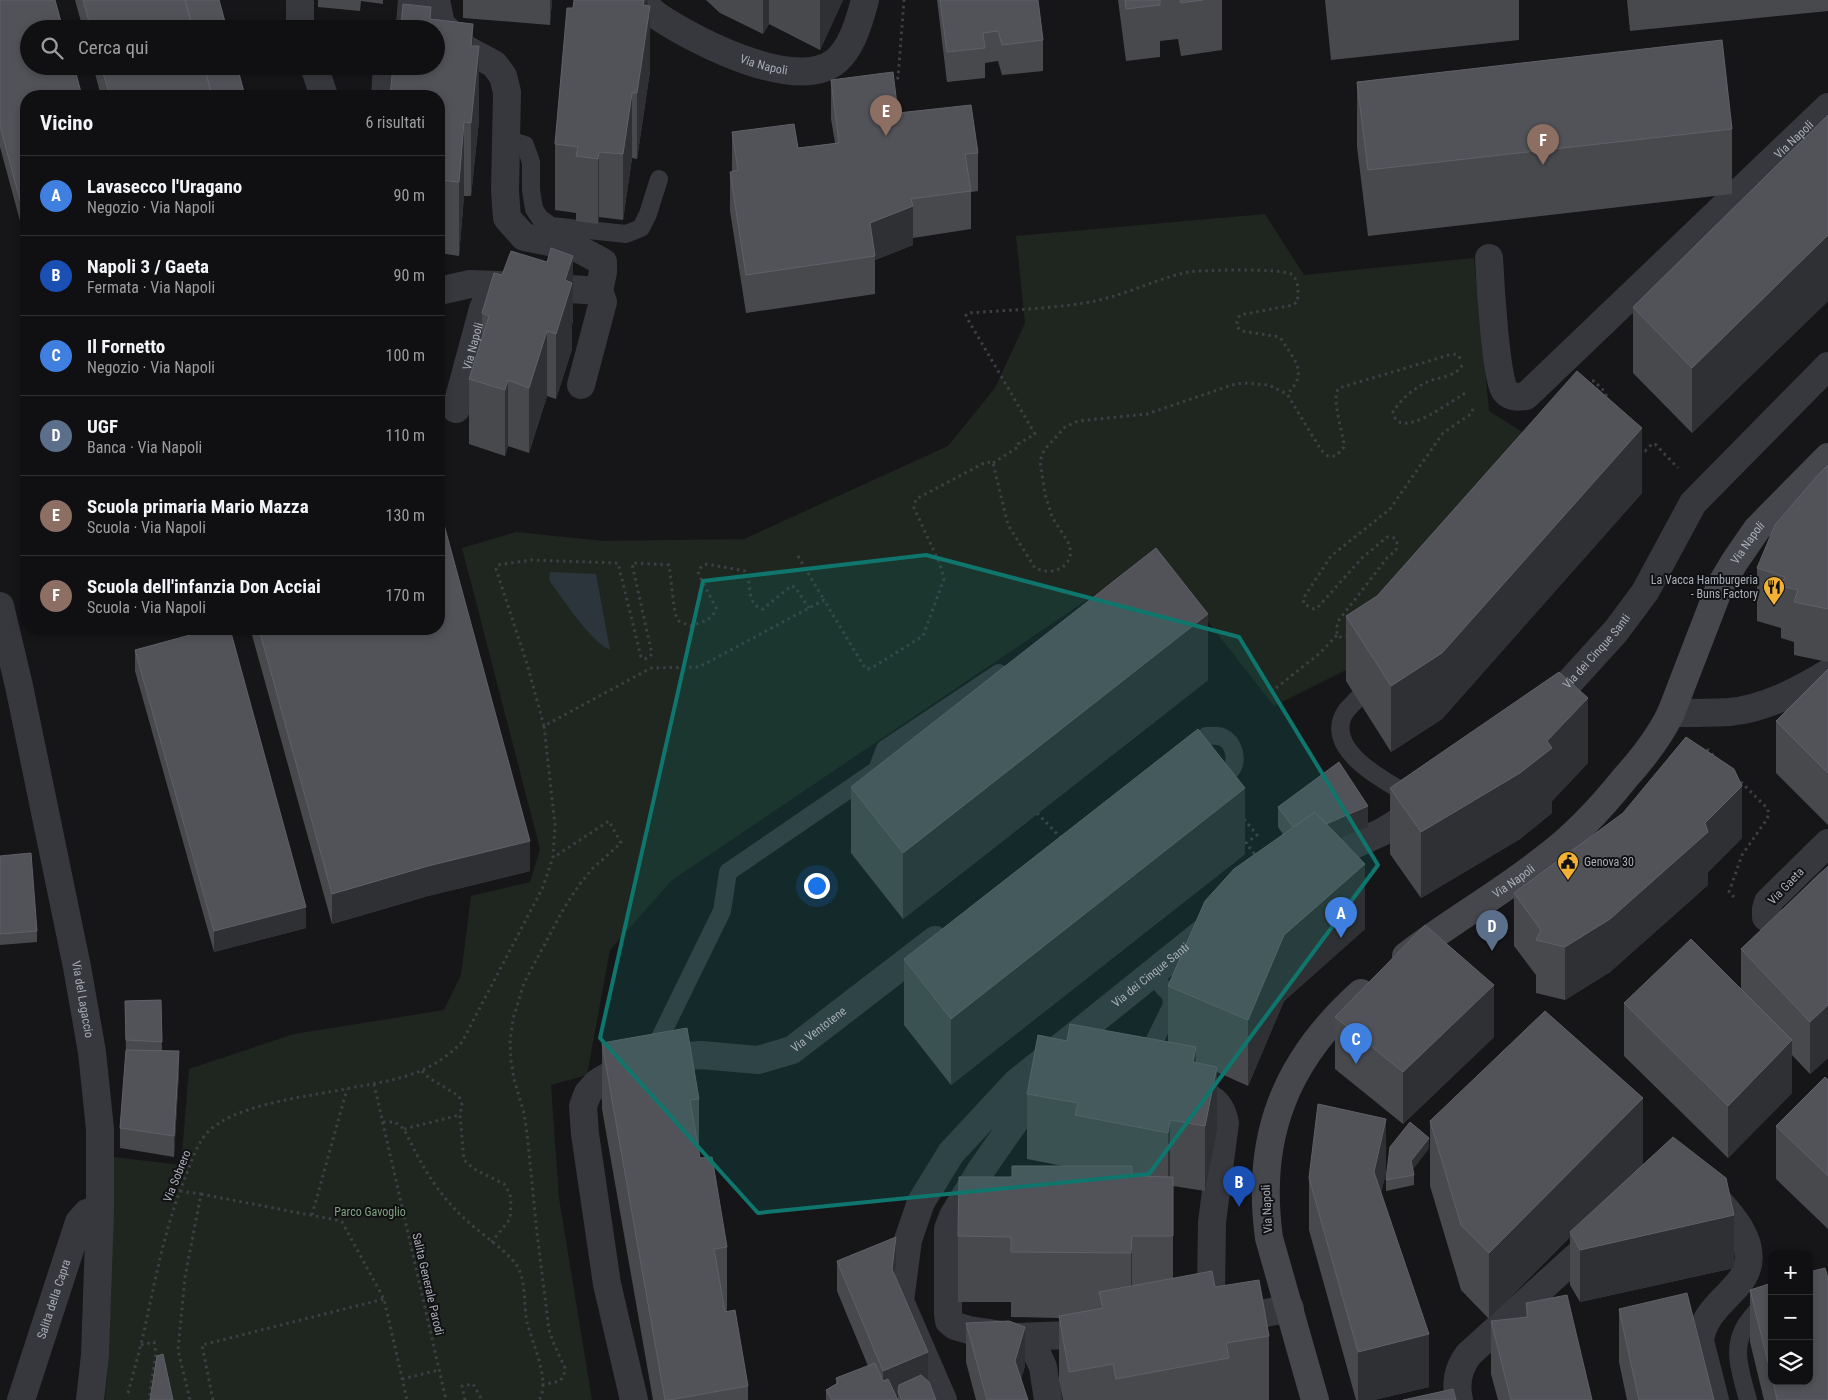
<!DOCTYPE html>
<html lang="it">
<meta charset="utf-8">
<style>
:root{--surface:#101012;--page:#1e1e20;--text:#f1f3f6;--muted:#9c9d9f;--line:#303032;--accent:#f2b134}
body{margin:0;font-family:"Roboto Condensed",sans-serif;background:var(--page);color:var(--text)}
.controls{position:absolute;right:15px;bottom:15px;display:grid;overflow:hidden;border-radius:10px;box-shadow:0 2px 8px #0003}
.controls button{width:45px;height:45px;display:grid;place-items:center;padding:0;border:0;border-bottom:1px solid var(--line);background:var(--surface);color:var(--text);font:25px sans-serif}
.you{position:absolute;left:816px;top:885px;width:18px;height:18px;margin:-12px;border:4px solid #fff;border-radius:50%;background:#1a73e8;box-shadow:0 0 0 8px #1a73e833}
.badge{display:grid;place-items:center;width:32px;height:32px;border-radius:50%;background:var(--accent);color:#fff;font-size:16px;font-weight:700}
.pin{position:absolute;translate:-50% -41px;filter:drop-shadow(0 1px 2px #0008)}
.pin::after{content:'';position:absolute;top:26px;width:18px;height:15px;background:inherit;clip-path:polygon(0 0,100% 0,50% 100%)}
.list{margin:0;padding:0;list-style:none}
h2{display:flex;justify-content:space-between;align-items:center;height:65px;margin:0;padding:0 20px;font-size:21px}
h2 small{font-size:16px;font-weight:400;color:var(--muted)}
.list li{display:grid;grid-template-columns:32px 1fr auto;gap:15px;align-items:center;box-sizing:border-box;height:80px;padding:0 20px;border-top:1px solid var(--line)}
.list b{display:block;font-size:19px;white-space:nowrap}
.list p{margin:0;font-size:16px;white-space:nowrap;color:var(--muted)}
.list em{font-size:16px;font-style:normal;color:var(--muted)}
.icon{flex:none;width:28px;height:28px;fill:none;stroke:currentColor;stroke-width:2;stroke-linecap:round;stroke-linejoin:round}
.map{position:relative;flex:none;width:1828px;height:1400px;overflow:hidden}
.search{position:absolute;background:var(--surface);box-shadow:0 2px 8px #0003;left:20px;top:20px;width:425px;height:55px;display:flex;align-items:center;gap:12px;box-sizing:border-box;padding:0 18px;border-radius:28px;color:var(--muted);font-size:19px}
.panel{position:absolute;background:var(--surface);box-shadow:0 2px 8px #0003;left:20px;top:90px;width:425px;height:545px;border-radius:20px}
.map>svg:first-child{display:block}
.green{fill:#1e261f}
.water{fill:#2c353c}
.lines{fill:none;stroke-linecap:round;stroke-linejoin:round}
.path{stroke:#3d3f44;stroke-width:3;stroke-dasharray:2.5 4;stroke-linecap:butt}
.lane{stroke:#37383d;stroke-width:18}
.street{stroke:#37383d;stroke-width:28}
.secondary{stroke:#45474d;stroke-width:28}
.wall{fill:#47494d}
.shaded-wall{fill:#2f3033}
.building{fill:#525359;stroke:#5f6168}
.marked{fill:#0f766e;fill-opacity:0.2;stroke:#0f766e;stroke-width:4;stroke-linejoin:round}
.labels{text-anchor:middle;stroke-width:4;stroke-linejoin:round;paint-order:stroke}
.street-label{font-size:12px;fill:#a8adb8;stroke:#111113}
.poi-label{font-size:12px;fill:#a8adb8;stroke:#111113;text-anchor:end}
.park-label{font-size:12px;fill:#7fa381;stroke:#111113}
</style>
<div class="map">
<svg width="1828" height="1400" viewBox="0 0 1828 1400">
<rect width="100%" height="100%" fill="#161618"/>
<path class="green" d="M1265,214L1304,275L1474,258L1489,411L1524,433L1374,656L1274,706L1155,554L672,880L610,950L587,1075L551,1085L559,1198L592,1400H105L109,1353L114,1157L181,1165L189,1069L294,1034L444,1010L461,975L471,896L530,882L540,849L462,548L516,532L604,541L744,539L948,446L995,388L1025,323L1016,236Z"/>
<path class="water" d="M550,572L596,574L610,650C589,640 564,600 549,580Z"/>
<g class="lines">
<path class="path" d="M890,79L898,78L904,0
M1462,365C1458,376 1436,378 1427,382C1414,388 1400,400 1393,412C1399,444 1453,398 1468,392
M1592,381H1594L1605,392L1608,401
M1639,448L1645,451L1652,444H1655L1678,468
M993,463L1018,447V444L1035,434L967,318L966,315L968,313C1009,310 1050,309 1090,302C1124,296 1155,279 1188,272C1202,270 1281,268 1291,274C1299,279 1299,294 1297,302L1293,305L1240,315L1237,320V327L1242,331L1280,337C1293,359 1310,372 1287,394
M798,556L824,600
M1348,636L1340,637L1337,635V626L1339,620L1387,558L1396,550L1397,542L1395,538L1387,537L1362,558L1319,606L1314,609L1304,604L1303,599L1306,594L1331,556L1390,509L1443,433L1471,414L1474,407
M1271,692L1320,653L1337,635
M544,726L527,664L496,569L498,565L531,560L618,563L641,657L644,659L648,658L652,654L632,564L636,563L669,565L675,614L679,621L690,626C701,622 713,621 716,608L699,575L698,571L702,566L707,564L745,571L748,574C750,587 748,606 763,609L791,586L795,587L809,608
M1707,749L1717,759
M1037,813L1063,840
M1244,819L1257,835L1246,843L1256,856
M1734,897L1729,892L1742,855L1767,819L1769,813L1767,808L1738,779
M422,1071L429,1078L459,1096L462,1105L460,1115L464,1160L474,1169L504,1184L510,1194L511,1204L510,1219L491,1243
M374,1084L446,1400
M383,1122H395L404,1129C422,1166 435,1191 466,1220C481,1234 502,1247 515,1263C527,1278 523,1304 527,1322C532,1342 551,1382 539,1400
M404,1129L460,1115
M180,1191L201,1194L185,1277L178,1350L190,1400
M201,1194L336,1220L342,1222L384,1299L407,1400
M312,1215L347,1089
M141,1345L154,1342L156,1353L149,1400
M402,1379L439,1370
M542,1385L560,1381L564,1375L565,1368L554,1344L549,1330L537,1233L527,1133L524,1113L514,1079L511,1061L510,1041L513,1019L524,983L564,908L579,885L593,868L621,843L609,821L554,857
M128,1393C134,1371 140,1349 145,1327C156,1276 165,1227 185,1178C191,1163 196,1146 206,1134C210,1129 216,1125 221,1122C251,1103 310,1096 345,1089C391,1080 427,1078 462,1042L543,887L553,857L555,825L544,726L651,668L699,667L824,600L865,668L868,669L873,667L923,636L944,579L940,564L914,508L916,499L986,462L993,463L1008,525L1035,568L1044,571H1055L1063,567L1069,560L1071,552L1068,542L1052,517L1045,494L1040,461L1044,450L1065,427L1078,421L1147,414L1232,385L1243,383L1269,385L1287,394L1321,450L1328,456H1336L1344,447C1344,433 1330,398 1339,388L1449,355L1456,354L1461,359
M213,1400L202,1345L384,1299
M465,1400L462,1386L473,1384L482,1400"/>
<path class="lane" d="M507,139L525,145L531,162V190L534,209L540,218L551,226L626,234L641,228L648,214L659,179
M1357,699C1354,703 1349,707 1346,711C1320,749 1388,783 1413,797
M1206,736C1212,736 1217,735 1222,737C1234,742 1239,761 1230,771C1227,776 1220,779 1215,783
M1149,1052L1172,1005L1171,995L1162,986
M652,1054L722,911L728,872L877,770L885,749L999,673
M1748,1400C1740,1370 1729,1344 1751,1318C1757,1310 1764,1304 1772,1300"/>
<g class="street">
<path d="M300,0V21L302,29"/>
<path d="M436,0L441,24L464,48L494,64L503,76L507,92L505,191L507,218L524,237L575,247L603,262V272L599,291L603,302L581,385"/>
<path id="s1" d="M639,0C646,6 652,12 659,17C695,41 805,99 841,56C854,41 860,18 865,0"/>
<path d="M406,29L410,24L412,0"/>
<path d="M314,66L324,96"/>
<path d="M385,96L387,66"/>
<path id="s2" d="M1489,258C1490,278 1496,381 1505,391C1511,398 1518,397 1526,396L1828,107"/>
<path d="M439,291L470,284L527,286L599,291"/>
<path id="s3" d="M456,409L483,309L493,285"/>
<path id="s4" d="M0,606L19,686L77,967L92,1052L100,1129V1210L95,1355L90,1400"/>
<path id="s5" d="M1546,708L1616,631L1645,592L1693,503L1828,366"/>
<path d="M1671,713C1690,713 1710,713 1729,712C1764,709 1798,691 1828,673"/>
<path d="M1828,843L1768,902L1766,909V917L1775,924L1784,923L1792,920L1828,884"/>
<path d="M1314,863L1382,832L1422,807"/>
<path d="M1182,1091C1205,1095 1220,1097 1225,1123L1212,1222L1211,1290L1221,1309C1244,1319 1266,1313 1290,1308"/>
<path d="M1709,1191C1727,1210 1758,1241 1746,1271C1742,1282 1732,1290 1725,1298C1712,1311 1702,1323 1700,1341L1715,1400"/>
<path d="M1016,1337L1097,1334"/>
<path id="s6" d="M21,1400L79,1222L87,1213L100,1210"/>
<path id="s7" d="M634,1400L607,1284L585,1134L583,1106L588,1093L597,1083L612,1074L649,1059L701,1055L758,1060L792,1050L935,940"/>
<path id="s8" d="M943,1400L900,1301L908,1240L921,1202L951,1153L1016,1083L1214,924"/>
<path d="M1048,1400L1043,1367L1034,1347L1016,1337L969,1330L955,1326L949,1321L948,1314V1229L953,1216L981,1170L1020,1114L1053,1078"/>
<path d="M1459,1400C1455,1383 1458,1368 1469,1354L1598,1237"/>
</g>
<g class="secondary">
<path id="s9" d="M1406,956C1451,921 1500,894 1544,859C1575,836 1601,808 1625,778C1643,758 1659,738 1671,713L1720,586L1735,561L1757,529L1828,457"/>
<path d="M1315,1400L1269,1238C1255,1136 1286,1060 1361,993"/>
</g>
</g>
<path class="wall" d="M0,0L26,96V243L0,147Z
M75,0H219L227,29H83Z
M318,0H383V4L361,1L360,11L318,7Z
M463,0H552L550,25L463,18Z
M648,0L650,71L637,159L632,158L623,220L599,217L598,224L576,221V213L555,210V144L573,8Z
M706,0H843L820,50L769,24L763,34L720,13Z
M937,0H1038L1043,40V71L1002,75L998,61L985,63V78L947,82Z
M1118,0H1222V50L1181,56L1178,39L1160,41V57L1126,61Z
M1325,0H1519V40L1331,60Z
M1627,0H1828V11L1630,31Z
M431,19L473,46L479,120L471,196H464L459,256L439,253V96L401,25Z
M93,66H237L245,96H101Z
M831,80L978,153V191L971,192V229L913,238V245L875,260V294L746,313L730,211V172H732V132L798,148L835,143L831,119Z
M1357,82L1732,129V194L1368,236L1357,147Z
M1828,115V301L1692,433L1633,373V307Z
M482,313L573,321L572,324V349L556,399L547,396L529,453L508,446L505,456L469,444V379L482,338Z
M1828,465V662L1794,655V642L1781,638V628L1757,621V568Z
M1642,493L1442,719L1391,752L1346,681V616Z
M252,629H259L530,871L428,896L332,924L252,635Z
M135,650L306,928L214,952L135,671Z
M1828,669V825L1776,773V721Z
M1208,680L903,919L851,853V787Z
M1588,763L1552,801V813L1520,839L1421,898L1390,854V788Z
M1278,807L1368,827L1340,839L1365,929L1284,1001L1248,1086L1217,1072V1132L1205,1191L1173,1186V1278L1215,1287L1269,1336V1400H1063L1059,1381V1318L1011,1317V1302H958V1236L1012,1177L1063,1166L1027,1159V1094L1067,1041L1168,1042V986L1283,834L1278,827Z
M1742,838L1708,872V885L1610,972L1565,1000L1536,993V975L1514,946V893Z
M1245,854L951,1085L904,1025V959Z
M0,856L37,931V942L0,945Z
M1828,866V1058L1810,1074L1792,1055V1093L1728,1158L1624,1056V1003L1741,989V949Z
M161,1000L162,1051L179,1072L174,1157L120,1148V1128L126,1057L125,1001Z
M1335,1017L1494,1037L1403,1124L1335,1069Z
M602,1043L699,1099V1153L727,1247V1312L748,1386V1400H653L602,1109Z
M1828,1080V1229L1776,1179V1126Z
M1430,1121L1643,1164L1636,1171L1734,1268L1580,1302L1570,1285V1237L1489,1319L1461,1290L1430,1186Z
M1429,1148L1413,1169L1414,1175V1185L1386,1191V1180Z
M1386,1172L1381,1193L1429,1387L1374,1400H1356L1309,1230V1178Z
M837,1261L896,1267L895,1276L928,1381L936,1400H898V1395L896,1396L898,1400H826V1390L836,1384V1378L868,1366L837,1291Z
M1772,1283V1381H1809L1828,1400H1764L1750,1342V1290Z
M1526,1303L1592,1400H1498L1491,1374V1321L1526,1318Z
M1619,1309L1714,1400H1627L1619,1362Z
M966,1323L1025,1366L1021,1379L1028,1400H976L966,1362Z"/>
<path class="shaded-wall" d="M550,0H552L550,25Z
M644,0H648V23L650,6V71L637,159V93Z
M763,0H769V24L763,34Z
M820,0H843L820,50Z
M473,24V96L479,46V120L471,196V46Z
M632,93V158L623,220V154Z
M464,122V196L459,256V182Z
M599,152V217L598,224V159Z
M913,206V245L875,260L870,223Z
M1828,235V301L1692,433V368Z
M573,256V321L572,324V349L556,399V334L565,280Z
M547,331V396L529,453V388Z
M508,380V446L505,456V390Z
M1642,428V493L1442,719L1391,752V686Z
M1208,614V680L903,919V853Z
M1588,698V763L1552,801V813L1520,839L1421,898V832L1547,741Z
M1742,786V838L1708,872V885L1610,972L1565,1000V947L1705,823Z
M1245,788V854L951,1085V1019Z
M1368,806V827L1299,856V836Z
M530,841V871L428,896L332,924V894L428,866Z
M1365,864V929L1284,1001L1248,1086V1020L1284,935Z
M306,907V928L214,952V931Z
M1494,985V1037L1403,1124V1072Z
M1828,1005V1058L1810,1074V1022Z
M1792,1040V1093L1728,1158V1106Z
M1196,1047V1112L1193,1062Z
M179,1051V1072L174,1157V1136Z
M1217,1067V1132L1205,1191V1126Z
M1643,1098V1164L1572,1235L1570,1232V1237L1489,1319V1253Z
M1386,1119V1172L1374,1225V1172Z
M1170,1120V1185L1168,1198V1133Z
M1429,1138V1148L1411,1172V1161Z
M1734,1215V1268L1580,1302V1250Z
M1132,1236V1301L1131,1318V1253Z
M896,1237V1267L892,1300V1269Z
M1025,1327V1366L1015,1399V1361Z
M1429,1334V1387L1374,1400H1358V1352Z
M928,1352V1382L898,1391V1395L887,1400H883V1371Z"/>
<path class="building" d="M0,0H55L63,29H29V66H74L82,96H26V222L0,126Z
M83,0H185L193,29H91Z
M185,0H219L227,29H193Z
M574,0H644L643,5L650,6L637,93H632L623,154L599,152L598,159L576,156L578,147L555,144L567,8H573Z
M940,0H1038L1043,40L1002,45L998,31L983,33L985,48L947,52Z
M1125,0H1160V5L1126,9Z
M1180,0H1203L1181,3Z
M403,4L431,7L430,19L473,24L471,46H479L471,123L464,122L459,182L439,180V96H390L393,66H436V29H396L397,25H401Z
M1722,40L1732,129L1368,170L1357,82Z
M101,66H204L212,96H110Z
M204,66H237L245,96H212Z
M893,72L898,113L971,105L978,153L965,154L971,191L911,199L913,206L870,223L875,256L746,275L730,172L738,170L732,132L794,124L798,148L839,143L831,80Z
M1828,115V235L1692,368L1633,307Z
M551,248L573,256L565,280L572,283L556,334L547,331L529,388L508,380L505,390L469,379L489,316L482,313L494,273L502,275L511,251L547,262Z
M1577,371L1642,428L1442,653L1391,686L1346,616L1377,596Z
M1828,465V609L1794,602L1798,590L1781,586L1785,577L1757,568L1775,525L1817,476Z
M439,506L530,841L428,866L332,894L259,629H439Z
M1156,548L1208,614L903,853L851,787Z
M212,629H230L306,907L214,931L135,650Z
M1828,669V773L1776,721Z
M1559,672L1588,698L1547,741L1552,748L1520,773L1421,832L1390,788Z
M1198,729L1245,788L951,1019L904,959Z
M1686,737L1734,769L1742,786L1705,823L1708,832L1610,919L1565,947L1536,940L1541,930L1514,893L1623,813Z
M1339,762L1368,806L1326,824L1315,812L1293,827L1278,807Z
M1315,812L1365,864L1284,935L1248,1020L1168,986L1205,901L1234,869Z
M31,853L37,931L0,934V856Z
M1828,866V1005L1810,1022L1741,949Z
M1425,925L1494,985L1403,1072L1335,1017Z
M1691,939L1792,1040L1728,1106L1624,1003Z
M161,1000L162,1042L126,1040L125,1001Z
M1545,1011L1643,1098L1489,1253L1461,1225L1430,1121Z
M1070,1024L1196,1047L1193,1062L1217,1067L1205,1126L1170,1120L1168,1133L1075,1115L1078,1103L1027,1094L1038,1035L1067,1041Z
M687,1028L699,1099L690,1100L700,1158L712,1157L727,1247L714,1249L725,1312L735,1310L748,1386L669,1400H665L602,1043Z
M126,1050L179,1051L174,1136L120,1128Z
M1825,1077L1828,1080V1176L1776,1126Z
M1318,1104L1386,1119L1374,1172L1429,1334L1358,1352L1309,1178Z
M1410,1122L1429,1138L1411,1161L1414,1175L1386,1180L1390,1147Z
M1673,1137L1726,1178L1734,1215L1580,1250L1570,1232Z
M1012,1166H1132V1176L1173,1177V1236H1132L1131,1253L1011,1252V1237L958,1236L959,1177H1012Z
M896,1237L892,1269L928,1352L883,1371L837,1261Z
M1825,1268L1828,1278V1400H1777L1773,1381H1809V1272Z
M1212,1271L1215,1287L1259,1280L1269,1336L1226,1343L1229,1358L1116,1379L1113,1364L1069,1372L1059,1316L1103,1308L1099,1292Z
M1772,1283V1378L1750,1290Z
M1687,1293L1714,1400H1639L1619,1309Z
M1567,1295L1592,1400H1511L1491,1321L1528,1317L1526,1303Z
M1009,1321L1025,1327L1015,1361L1028,1400H987L966,1323Z
M163,1354L173,1400H150L157,1356Z
M875,1363L883,1381L888,1379L898,1400H832L826,1390L838,1383L836,1378Z
M921,1375L929,1382L936,1400H902L898,1391L899,1385Z
M1453,1389L1456,1400H1403Z"/>
<path class="marked" d="M926,555L1239,637L1378,865L1149,1174L758,1213L600,1038L703,581Z"/>
<defs>
<g id="restaurant-pin" transform="scale(1.125)"><path d="M0 17L-7.5 6A9.5 9.5 0 1 1 7.5 6Z" fill="#f2b134" stroke="#111113"/><path d="M-5-6h1v4h1v-4h1v4h1v-4h1v5L-1.5 .5V6h-2V.5L-5-1ZM5-6V6H3V1.5H1.5Q1.5-4 5-6Z" fill="#111"/></g>
<g id="civic-pin" transform="scale(1.125)"><path d="M0 17L-7.5 6A9.5 9.5 0 1 1 7.5 6Z" fill="#f2b134" stroke="#111113"/><path d="M-.6-6.5H3V-4.5H.6V-3L4-1V1h2V6H-6V1h2V-1L-.6-3ZM-1.2 2.5V6h2.4V2.5Z" fill="#111"/></g>
</defs>
<g fill-rule="evenodd">
<use href="#restaurant-pin" x="1774" y="587"/>
<use href="#civic-pin" x="1568" y="862"/>
</g>
<g class="labels">
<g class="street-label">
<text dy="4" stroke="none"><textPath href="#s1" startOffset="142">Via Napoli</textPath></text>
<text dy="4" stroke="none"><textPath href="#s2" startOffset="528">Via Napoli</textPath></text>
<text dy="4" stroke="none"><textPath href="#s3" startOffset="65">Via Napoli</textPath></text>
<text dy="4" stroke="none"><textPath href="#s9" startOffset="551">Via Napoli</textPath></text>
<text dy="4" stroke="none"><textPath href="#s5" startOffset="76">Via dei Cinque Santi</textPath></text>
<text dy="4" stroke="none"><textPath href="#s9" startOffset="131">Via Napoli</textPath></text>
<text transform="translate(1786 886) rotate(-46)" y="4">Via Gaeta</text>
<text dy="4" stroke="none"><textPath href="#s8" startOffset="535">Via dei Cinque Santi</textPath></text>
<text dy="4" stroke="none"><textPath href="#s4" startOffset="402">Via del Lagaccio</textPath></text>
<text dy="4" stroke="none"><textPath href="#s7" startOffset="562">Via Ventotene</textPath></text>
<text transform="translate(177 1176) rotate(-68)" y="4">Via Sobrero</text>
<text transform="translate(1267 1209) rotate(-93)" y="4">Via Napoli</text>
<text transform="translate(428 1284) rotate(77)" y="4">Salita Generale Parodi</text>
<text dy="4" stroke="none"><textPath href="#s6" startOffset="106">Salita della Capra</textPath></text>
</g>
<g class="poi-label">
<text x="1758" y="584">La Vacca Hamburgeria<tspan x="1758" dy="14">- Buns Factory</tspan></text>
<text x="1584" y="866" text-anchor="start">Genova 30</text>
</g>
<g class="park-label">
<text x="370" y="1216">Parco Gavoglio</text>
</g>
</g>
</svg>
<div class="controls">
<button>+</button>
<button>−</button>
<button><svg class="icon" aria-label="layers" viewBox="0 0 24 24"><path d="M12 4l9 5-9 5-9-5zM3 14l9 5 9-5"/></svg></button>
</div>
<div class="you"></div>
<div class="pin badge" style="left:1341px;top:938px;background:#3f7fe0">A</div>
<div class="pin badge" style="left:1239px;top:1207px;background:#1a4fb4">B</div>
<div class="pin badge" style="left:1356px;top:1064px;background:#3f7fe0">C</div>
<div class="pin badge" style="left:1492px;top:951px;background:#5c6f8a">D</div>
<div class="pin badge" style="left:886px;top:136px;background:#8d6e63">E</div>
<div class="pin badge" style="left:1543px;top:165px;background:#8d6e63">F</div>
<div class="search"><svg class="icon" aria-label="search" viewBox="0 0 24 24"><circle cx="10" cy="10" r="6"/><path d="M15 15l6 6"/></svg>Cerca qui</div>
<section class="panel">
<h2>Vicino<small>6 risultati</small></h2>
<ul class="list">
<li><span class="badge" style="background:#3f7fe0">A</span><div><b>Lavasecco l'Uragano</b><p>Negozio · Via Napoli</p></div><em>90 m</em></li>
<li><span class="badge" style="background:#1a4fb4">B</span><div><b>Napoli 3 / Gaeta</b><p>Fermata · Via Napoli</p></div><em>90 m</em></li>
<li><span class="badge" style="background:#3f7fe0">C</span><div><b>Il Fornetto</b><p>Negozio · Via Napoli</p></div><em>100 m</em></li>
<li><span class="badge" style="background:#5c6f8a">D</span><div><b>UGF</b><p>Banca · Via Napoli</p></div><em>110 m</em></li>
<li><span class="badge" style="background:#8d6e63">E</span><div><b>Scuola primaria Mario Mazza</b><p>Scuola · Via Napoli</p></div><em>130 m</em></li>
<li><span class="badge" style="background:#8d6e63">F</span><div><b>Scuola dell'infanzia Don Acciai</b><p>Scuola · Via Napoli</p></div><em>170 m</em></li>
</ul>
</section>
</div>
